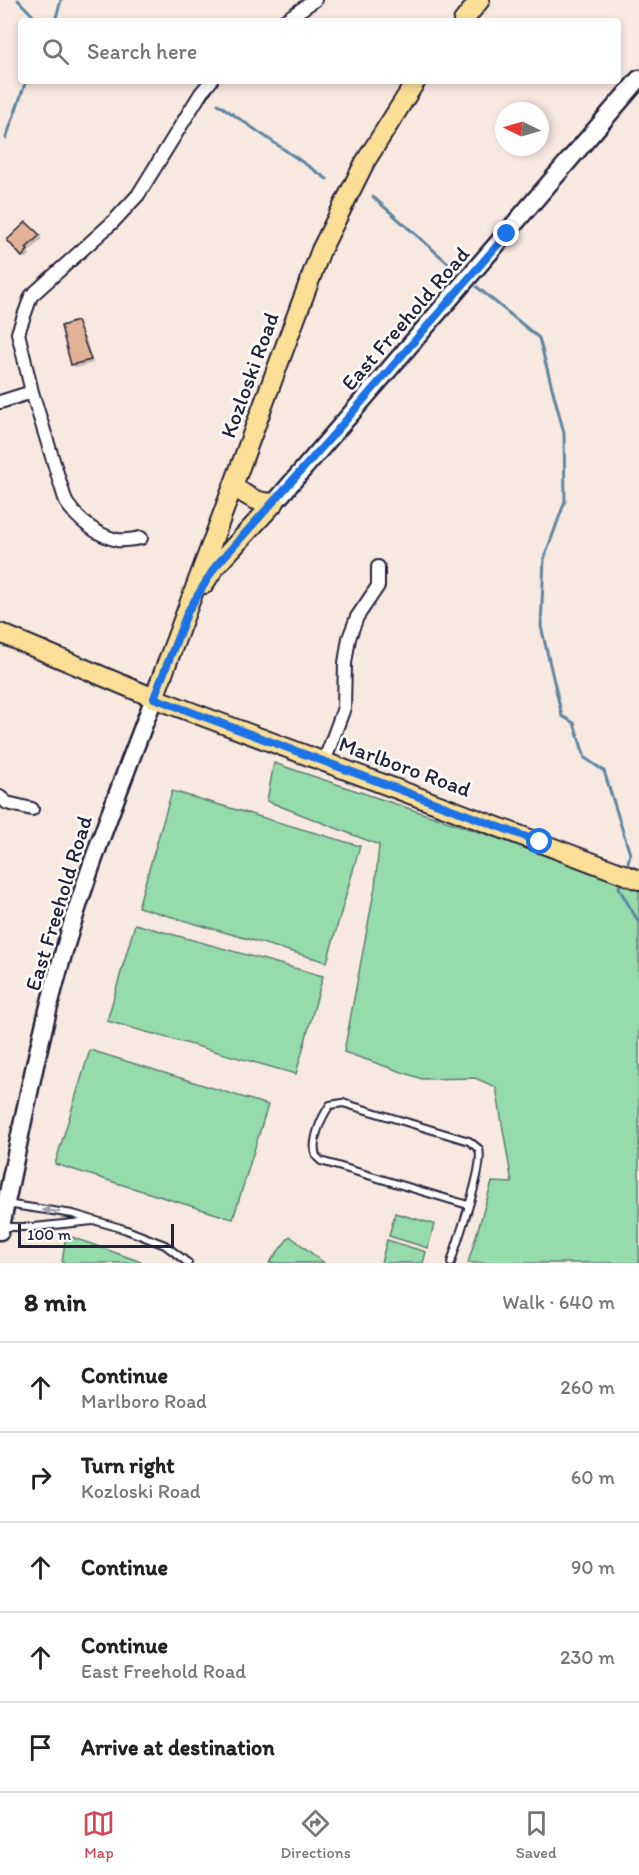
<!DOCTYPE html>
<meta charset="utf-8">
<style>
:root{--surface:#fff;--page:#f2f2f2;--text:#222;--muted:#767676;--line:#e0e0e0;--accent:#d1495b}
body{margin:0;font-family:Itim,sans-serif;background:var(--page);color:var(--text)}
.compass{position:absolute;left:495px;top:102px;width:54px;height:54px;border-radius:50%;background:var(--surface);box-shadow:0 3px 9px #0003;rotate:275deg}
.scale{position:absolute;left:18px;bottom:15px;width:156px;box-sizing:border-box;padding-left:6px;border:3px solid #22223b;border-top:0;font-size:16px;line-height:21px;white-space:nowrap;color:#22223b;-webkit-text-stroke:4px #fff;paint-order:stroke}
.stop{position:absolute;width:18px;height:18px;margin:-14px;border:4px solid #1a73e8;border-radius:50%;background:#fff}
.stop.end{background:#1a73e8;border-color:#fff;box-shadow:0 2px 6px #0008}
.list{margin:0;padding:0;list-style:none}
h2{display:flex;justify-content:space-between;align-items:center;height:78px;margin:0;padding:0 24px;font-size:26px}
h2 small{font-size:20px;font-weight:400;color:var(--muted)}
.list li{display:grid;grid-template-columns:39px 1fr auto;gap:18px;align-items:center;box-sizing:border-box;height:90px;padding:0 24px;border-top:2px solid var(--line)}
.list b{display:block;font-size:22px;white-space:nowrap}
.list p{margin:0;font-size:20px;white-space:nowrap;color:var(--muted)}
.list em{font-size:20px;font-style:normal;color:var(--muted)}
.icon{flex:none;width:33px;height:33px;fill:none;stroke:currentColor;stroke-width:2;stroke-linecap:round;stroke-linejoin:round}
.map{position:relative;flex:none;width:639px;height:1263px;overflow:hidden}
.search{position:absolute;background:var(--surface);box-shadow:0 3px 9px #0003;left:18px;right:18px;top:18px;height:66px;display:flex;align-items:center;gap:15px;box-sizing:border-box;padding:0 21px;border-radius:6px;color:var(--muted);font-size:22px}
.sheet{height:528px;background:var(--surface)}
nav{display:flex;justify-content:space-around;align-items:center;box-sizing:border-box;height:84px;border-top:2px solid var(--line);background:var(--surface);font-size:16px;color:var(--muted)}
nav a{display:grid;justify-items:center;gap:3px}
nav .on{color:var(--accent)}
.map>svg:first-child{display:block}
.green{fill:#95dcaa;stroke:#5c7f72;stroke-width:1.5}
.shadow{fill:#0003}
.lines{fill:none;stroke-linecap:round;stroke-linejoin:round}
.stream{stroke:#5f86a3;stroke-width:3}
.building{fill:#e3b196;stroke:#22223b;stroke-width:1.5}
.lane-casing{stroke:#22223b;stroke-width:10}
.street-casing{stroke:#22223b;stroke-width:16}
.secondary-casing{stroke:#22223b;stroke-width:21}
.primary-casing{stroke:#22223b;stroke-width:22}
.lane{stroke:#fff;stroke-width:6}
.street{stroke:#fff;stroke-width:12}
.secondary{stroke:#fff;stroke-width:16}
.primary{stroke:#fbdf96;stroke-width:18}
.oneway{fill:#9c9ca7}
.route{stroke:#1a73e8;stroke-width:8}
.labels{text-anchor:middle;stroke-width:5;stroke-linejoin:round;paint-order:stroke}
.street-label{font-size:22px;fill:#22223b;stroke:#fff}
</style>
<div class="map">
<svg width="639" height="1263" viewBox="0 0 639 1263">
<rect width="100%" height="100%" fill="#f7e8e0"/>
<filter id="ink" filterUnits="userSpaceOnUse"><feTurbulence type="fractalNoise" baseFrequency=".0167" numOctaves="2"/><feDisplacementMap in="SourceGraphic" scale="12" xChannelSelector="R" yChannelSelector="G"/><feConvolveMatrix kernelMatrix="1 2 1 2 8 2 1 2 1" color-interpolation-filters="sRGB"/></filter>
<g filter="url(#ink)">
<path class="green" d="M274,763L535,851L639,890V1263H468L492,1182L512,1183L496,1087L475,1078L422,1079L344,1052L375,887L379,845L267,801Z
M172,791L360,846L327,962L138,907Z
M135,924L323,976L296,1074L107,1021Z
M90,1050L268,1105L233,1219L55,1164Z
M395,1213L434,1224L428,1248L389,1236Z
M66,1235L144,1263H62Z
M290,1236L324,1263H269Z
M387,1240L426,1252L423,1263H381Z"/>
<path class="shadow" d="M26,224L42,239L29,252L30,255L26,259L9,240Z
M77,322L87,342L93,363L76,368L73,365L63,327Z"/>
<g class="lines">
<path class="stream" d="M18,0L38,21
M55,21L61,0
M218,104L327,179
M6,138L26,81
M373,197L456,270
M477,287L539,338L564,433L565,501L544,559L541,626L562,716L574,723L585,758L604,771L630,854L628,863
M620,884L619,888L639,923"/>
</g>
<path class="building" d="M26,222L40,235L26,248L28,250L22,257L7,240Z
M77,321L91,360L71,365L61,326Z"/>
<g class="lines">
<g class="lane-casing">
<path id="lane" d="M6,1204L73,1214L124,1229L165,1245L188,1263
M1,1227H34L93,1221
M451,1263C457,1240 485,1167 479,1149L469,1141L343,1103L330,1105C321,1118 311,1141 316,1156L321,1161L468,1205"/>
</g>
<g class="street-casing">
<path id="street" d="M284,21L315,0
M0,402L32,392
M141,538C134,539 124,541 117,540C96,535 77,519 66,502L32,392L18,333L31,296L113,222L138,195L201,93L211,81
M324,762L344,708L345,663L349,638L357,617L378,586V567
M0,797L7,803L32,809"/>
</g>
<g class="secondary-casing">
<path id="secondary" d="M275,502L639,79
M0,1231C20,1138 37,1043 64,951C89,865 122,782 154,698"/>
</g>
<g class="primary-casing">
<path id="primary" d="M463,21L480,0
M233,486C246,495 258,505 275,502
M204,584L215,567L275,502
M0,633L154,698L639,880
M154,698L321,250L365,162L416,81"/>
</g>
<use href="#lane" class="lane"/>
<use href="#street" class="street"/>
<use href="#secondary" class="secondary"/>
<use href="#primary" class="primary"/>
</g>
<defs><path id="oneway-solid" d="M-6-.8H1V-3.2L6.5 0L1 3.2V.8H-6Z" transform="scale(1.5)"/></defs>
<use class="oneway" href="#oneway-solid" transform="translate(51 1211) rotate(-172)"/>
</g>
<g class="lines" filter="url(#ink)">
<path class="route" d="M507,234L333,435L215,567L188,611L154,698L540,842"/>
</g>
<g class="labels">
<g class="street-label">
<text transform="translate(405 318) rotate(-49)" y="8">East Freehold Road</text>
<text transform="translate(249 375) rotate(-70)" y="8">Kozloski Road</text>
<text transform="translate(405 766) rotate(20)" y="8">Marlboro Road</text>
<text transform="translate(58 903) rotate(-73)" y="8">East Freehold Road</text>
</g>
</g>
</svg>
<svg class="compass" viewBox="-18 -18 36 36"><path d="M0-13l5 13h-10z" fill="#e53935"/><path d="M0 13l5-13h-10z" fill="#767676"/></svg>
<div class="scale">100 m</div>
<div class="stop" style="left:540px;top:842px"></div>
<div class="stop end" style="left:507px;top:234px"></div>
<div class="search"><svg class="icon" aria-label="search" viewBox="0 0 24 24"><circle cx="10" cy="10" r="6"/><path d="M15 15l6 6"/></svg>Search here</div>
</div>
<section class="sheet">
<h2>8 min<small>Walk · 640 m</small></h2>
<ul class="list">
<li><svg class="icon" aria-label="ahead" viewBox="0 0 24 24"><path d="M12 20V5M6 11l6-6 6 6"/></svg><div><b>Continue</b><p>Marlboro Road</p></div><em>260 m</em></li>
<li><svg class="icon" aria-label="right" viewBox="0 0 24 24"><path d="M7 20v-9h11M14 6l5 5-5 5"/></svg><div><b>Turn right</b><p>Kozloski Road</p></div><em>60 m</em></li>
<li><svg class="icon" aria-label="ahead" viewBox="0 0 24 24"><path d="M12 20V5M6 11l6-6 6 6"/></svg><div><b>Continue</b></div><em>90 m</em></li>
<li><svg class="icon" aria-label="ahead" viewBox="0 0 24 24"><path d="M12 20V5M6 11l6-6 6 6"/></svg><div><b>Continue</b><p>East Freehold Road</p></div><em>230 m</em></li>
<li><svg class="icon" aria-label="arrive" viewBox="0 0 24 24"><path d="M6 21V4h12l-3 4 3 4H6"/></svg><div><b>Arrive at destination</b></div></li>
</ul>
</section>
<nav>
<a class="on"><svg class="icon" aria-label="map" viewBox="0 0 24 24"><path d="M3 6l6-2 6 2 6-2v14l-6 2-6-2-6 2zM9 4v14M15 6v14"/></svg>Map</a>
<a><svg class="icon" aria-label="directions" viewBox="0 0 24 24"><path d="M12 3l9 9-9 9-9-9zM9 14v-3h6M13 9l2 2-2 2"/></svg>Directions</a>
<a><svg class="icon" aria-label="saved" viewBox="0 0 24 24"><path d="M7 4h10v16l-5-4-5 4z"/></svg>Saved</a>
</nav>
